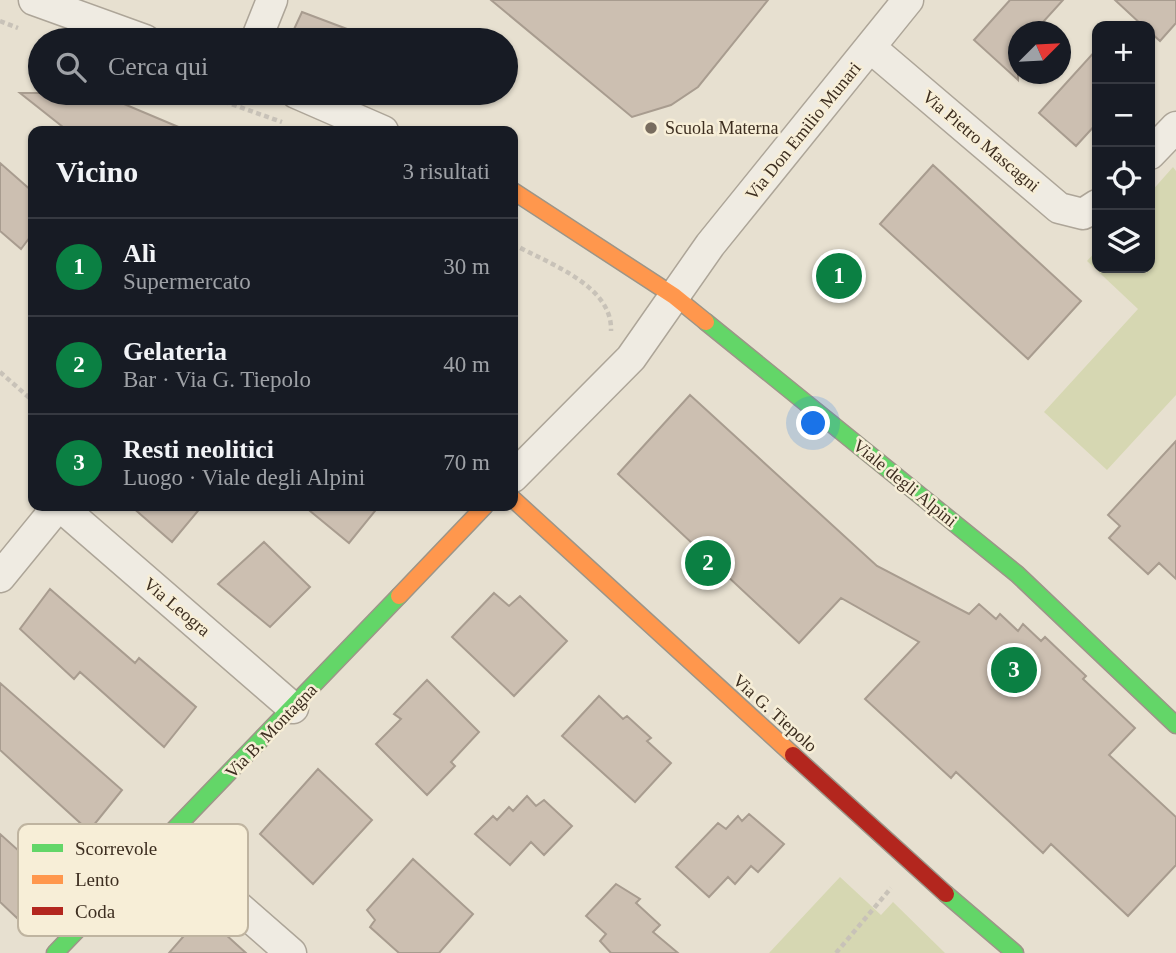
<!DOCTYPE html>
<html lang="it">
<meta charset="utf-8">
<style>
:root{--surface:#171b24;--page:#242831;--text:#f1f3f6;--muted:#9ea1a6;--line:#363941;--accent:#0b8043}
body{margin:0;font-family:Georgia,serif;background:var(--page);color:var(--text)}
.controls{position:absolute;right:21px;top:21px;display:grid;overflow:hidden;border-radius:14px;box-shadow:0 2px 5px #0004}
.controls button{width:63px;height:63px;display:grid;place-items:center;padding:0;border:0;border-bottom:2px solid var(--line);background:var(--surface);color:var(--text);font:35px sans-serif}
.compass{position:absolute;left:1008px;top:21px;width:63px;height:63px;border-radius:50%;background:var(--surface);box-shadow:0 2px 5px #0004;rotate:66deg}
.you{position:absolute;left:814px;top:424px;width:24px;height:24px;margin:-18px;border:5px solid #fff;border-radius:50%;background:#1a73e8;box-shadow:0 0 0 10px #1a73e833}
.badge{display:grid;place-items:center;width:46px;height:46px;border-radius:50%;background:var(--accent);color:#fff;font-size:23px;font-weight:700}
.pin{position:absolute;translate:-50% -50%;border:4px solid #fff;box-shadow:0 2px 7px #0006}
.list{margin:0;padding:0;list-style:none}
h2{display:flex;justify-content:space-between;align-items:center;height:91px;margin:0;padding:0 28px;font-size:30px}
h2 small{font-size:23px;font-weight:400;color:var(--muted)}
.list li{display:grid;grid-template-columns:46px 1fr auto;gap:21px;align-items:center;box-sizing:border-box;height:98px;padding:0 28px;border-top:2px solid var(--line)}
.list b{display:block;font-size:26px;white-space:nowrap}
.list p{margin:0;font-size:23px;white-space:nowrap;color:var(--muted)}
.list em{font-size:23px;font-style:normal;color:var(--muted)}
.icon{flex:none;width:38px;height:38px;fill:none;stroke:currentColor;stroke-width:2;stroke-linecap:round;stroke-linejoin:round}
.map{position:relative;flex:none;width:1176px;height:953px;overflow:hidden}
.search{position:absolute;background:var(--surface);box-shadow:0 2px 5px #0004;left:28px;top:28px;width:490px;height:77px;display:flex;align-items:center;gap:18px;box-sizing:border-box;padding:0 24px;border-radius:38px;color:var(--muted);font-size:26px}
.panel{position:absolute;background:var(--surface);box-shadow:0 2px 5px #0004;left:28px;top:126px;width:490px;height:385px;border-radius:14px}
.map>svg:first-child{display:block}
.green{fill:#d6d7b2}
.building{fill:#ccbfb1;stroke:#a89c8f;stroke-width:2}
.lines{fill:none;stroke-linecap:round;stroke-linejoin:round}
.street-casing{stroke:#ada598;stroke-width:33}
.fast-casing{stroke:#9c9588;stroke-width:19}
.slow-casing{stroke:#9c9588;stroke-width:19}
.jam-casing{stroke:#9c9588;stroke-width:19}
.path{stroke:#c8c2b8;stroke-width:4.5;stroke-dasharray:5 3.5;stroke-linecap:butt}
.street{stroke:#efebe2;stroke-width:30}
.fast{stroke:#63d668;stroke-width:16}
.slow{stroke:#ff974d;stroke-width:16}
.jam{stroke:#b3261e;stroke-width:16}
.poi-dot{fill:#786c5e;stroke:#f7eed7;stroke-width:2.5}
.labels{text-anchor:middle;stroke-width:5;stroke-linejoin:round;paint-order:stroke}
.poi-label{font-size:18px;fill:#3d2e20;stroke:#f7eed7;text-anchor:start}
.street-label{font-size:18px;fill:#3d2e20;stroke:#f7eed7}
.key{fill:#f7eed7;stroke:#bfb4a0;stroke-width:2}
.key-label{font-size:19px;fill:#3d2e20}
</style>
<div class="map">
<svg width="1176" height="953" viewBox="0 0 1176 953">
<rect width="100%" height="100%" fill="#e7e0d0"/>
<path class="green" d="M1173,167L1176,171V395L1107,470L1044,412L1138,309L1087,261L1097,250V268H1150V193Z
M840,877L881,915L893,902L945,953H769Z"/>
<path class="building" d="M491,0H768L698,87L671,105L632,117Z
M1010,0H1063L1034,32H1018V80L974,40Z
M1115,0H1176V23L1160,41L1150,32V26H1143Z
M302,12L371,38V40H289Z
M1097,49V123L1076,146L1039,113Z
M20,93H98L188,131H68Z
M0,163L33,192V233L21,249L0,231Z
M933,165L1081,301L1028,359L880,224Z
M690,395L877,566L969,614L979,604L996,619L1000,614L1018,631L1023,624L1041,641L1045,637L1086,676L1083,679L1135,728L1109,755L1176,817V865L1128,916L1051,844L1043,853L956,772L951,778L865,699L919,642L841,598L799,643L618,474Z
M1176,441V579L1159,563L1148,574L1109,538L1120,526L1108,515Z
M131,506H202L172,542Z
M304,506H379L349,543Z
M264,542L310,587L270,627L218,584Z
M50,589L135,663L139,658L196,707L164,747L80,672L74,679L20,629Z
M494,593L509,606L520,596L567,641L514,696L452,637Z
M427,680L479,732L451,762L455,766L427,795L376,744L401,719L394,714Z
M0,683L122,790L89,831L0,750Z
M599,696L623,719L627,716L651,738L647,741L671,763L635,802L562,736Z
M318,769L372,820L313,884L260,834Z
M527,796L536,806L544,800L572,826L544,855L531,842L510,865L475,834L493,816L497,820L509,807L513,811Z
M749,814L784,844L758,872L751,866L735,884L728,877L709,897L676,867L718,823L726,829L738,816L742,821Z
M0,834L49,878L17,918L0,902Z
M413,859L473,914L439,953H399L370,927L375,920L367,910Z
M616,884L640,899L636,903L660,925L653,932L678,953H611L600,941L606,934L586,916Z
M203,914L246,953H169Z"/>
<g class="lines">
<g class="street-casing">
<path id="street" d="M34,0L145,40
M256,40L272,0
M871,48L1059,208L1083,214L1097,205
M296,93L383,131
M1150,154L1176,127
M513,477L631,358L710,245L908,0
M60,506L293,708
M0,577L58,506
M164,842L291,953"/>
</g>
<g class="fast-casing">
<path id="fast" d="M706,322L1017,574L1176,725
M946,894L1015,953
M55,953L399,596"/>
</g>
<g class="slow-casing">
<path id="slow" d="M513,191L674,296L706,322
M513,499L793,755
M399,596L485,506"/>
</g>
<g class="jam-casing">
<path id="jam" d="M793,755L946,894"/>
</g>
<path class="path" d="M0,21L18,28
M200,93L282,122
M513,244C547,263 613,285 611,331
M0,372L33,401
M836,953L891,888"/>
<use href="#street" class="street"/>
<use href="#fast" class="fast"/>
<use href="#slow" class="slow"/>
<use href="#jam" class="jam"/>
</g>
<circle class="poi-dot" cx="651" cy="128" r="7"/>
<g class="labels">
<g class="poi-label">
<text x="665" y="134">Scuola Materna</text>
</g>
<g class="street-label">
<text transform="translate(803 131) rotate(-51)" y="6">Via Don Emilio Munari</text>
<text transform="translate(981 141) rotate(40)" y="6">Via Pietro Mascagni</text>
<text transform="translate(905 483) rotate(39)" y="6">Viale degli Alpini</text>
<text transform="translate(177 607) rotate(40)" y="6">Via Leogra</text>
<text transform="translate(775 713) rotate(42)" y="6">Via G. Tiepolo</text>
<text transform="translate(271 731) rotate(-46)" y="6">Via B. Montagna</text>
</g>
</g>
<rect x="18" y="824" width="230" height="112" rx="10" class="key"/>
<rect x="32" y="844" width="31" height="8" fill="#63d668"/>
<rect x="32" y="875" width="31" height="9" fill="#ff974d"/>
<rect x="32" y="907" width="31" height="8" fill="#b3261e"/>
<g class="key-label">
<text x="75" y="855">Scorrevole</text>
<text x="75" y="886">Lento</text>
<text x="75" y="918">Coda</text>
</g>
</svg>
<div class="controls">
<button>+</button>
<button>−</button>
<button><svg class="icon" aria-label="locate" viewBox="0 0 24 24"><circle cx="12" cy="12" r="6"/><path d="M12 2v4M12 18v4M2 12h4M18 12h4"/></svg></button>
<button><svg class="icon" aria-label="layers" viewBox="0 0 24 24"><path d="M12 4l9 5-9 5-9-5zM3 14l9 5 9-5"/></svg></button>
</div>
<svg class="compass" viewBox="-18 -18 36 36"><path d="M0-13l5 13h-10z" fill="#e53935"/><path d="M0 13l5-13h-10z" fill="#9ea1a6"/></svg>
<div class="you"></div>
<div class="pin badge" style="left:839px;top:276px">1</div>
<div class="pin badge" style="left:708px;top:563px">2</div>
<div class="pin badge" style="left:1014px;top:670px">3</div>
<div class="search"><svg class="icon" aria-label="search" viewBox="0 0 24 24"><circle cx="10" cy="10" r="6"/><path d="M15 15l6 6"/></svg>Cerca qui</div>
<section class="panel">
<h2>Vicino<small>3 risultati</small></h2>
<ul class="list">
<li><span class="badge">1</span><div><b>Alì</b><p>Supermercato</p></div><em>30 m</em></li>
<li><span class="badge">2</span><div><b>Gelateria</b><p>Bar · Via G. Tiepolo</p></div><em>40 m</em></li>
<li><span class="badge">3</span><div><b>Resti neolitici</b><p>Luogo · Viale degli Alpini</p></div><em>70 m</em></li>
</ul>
</section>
</div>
